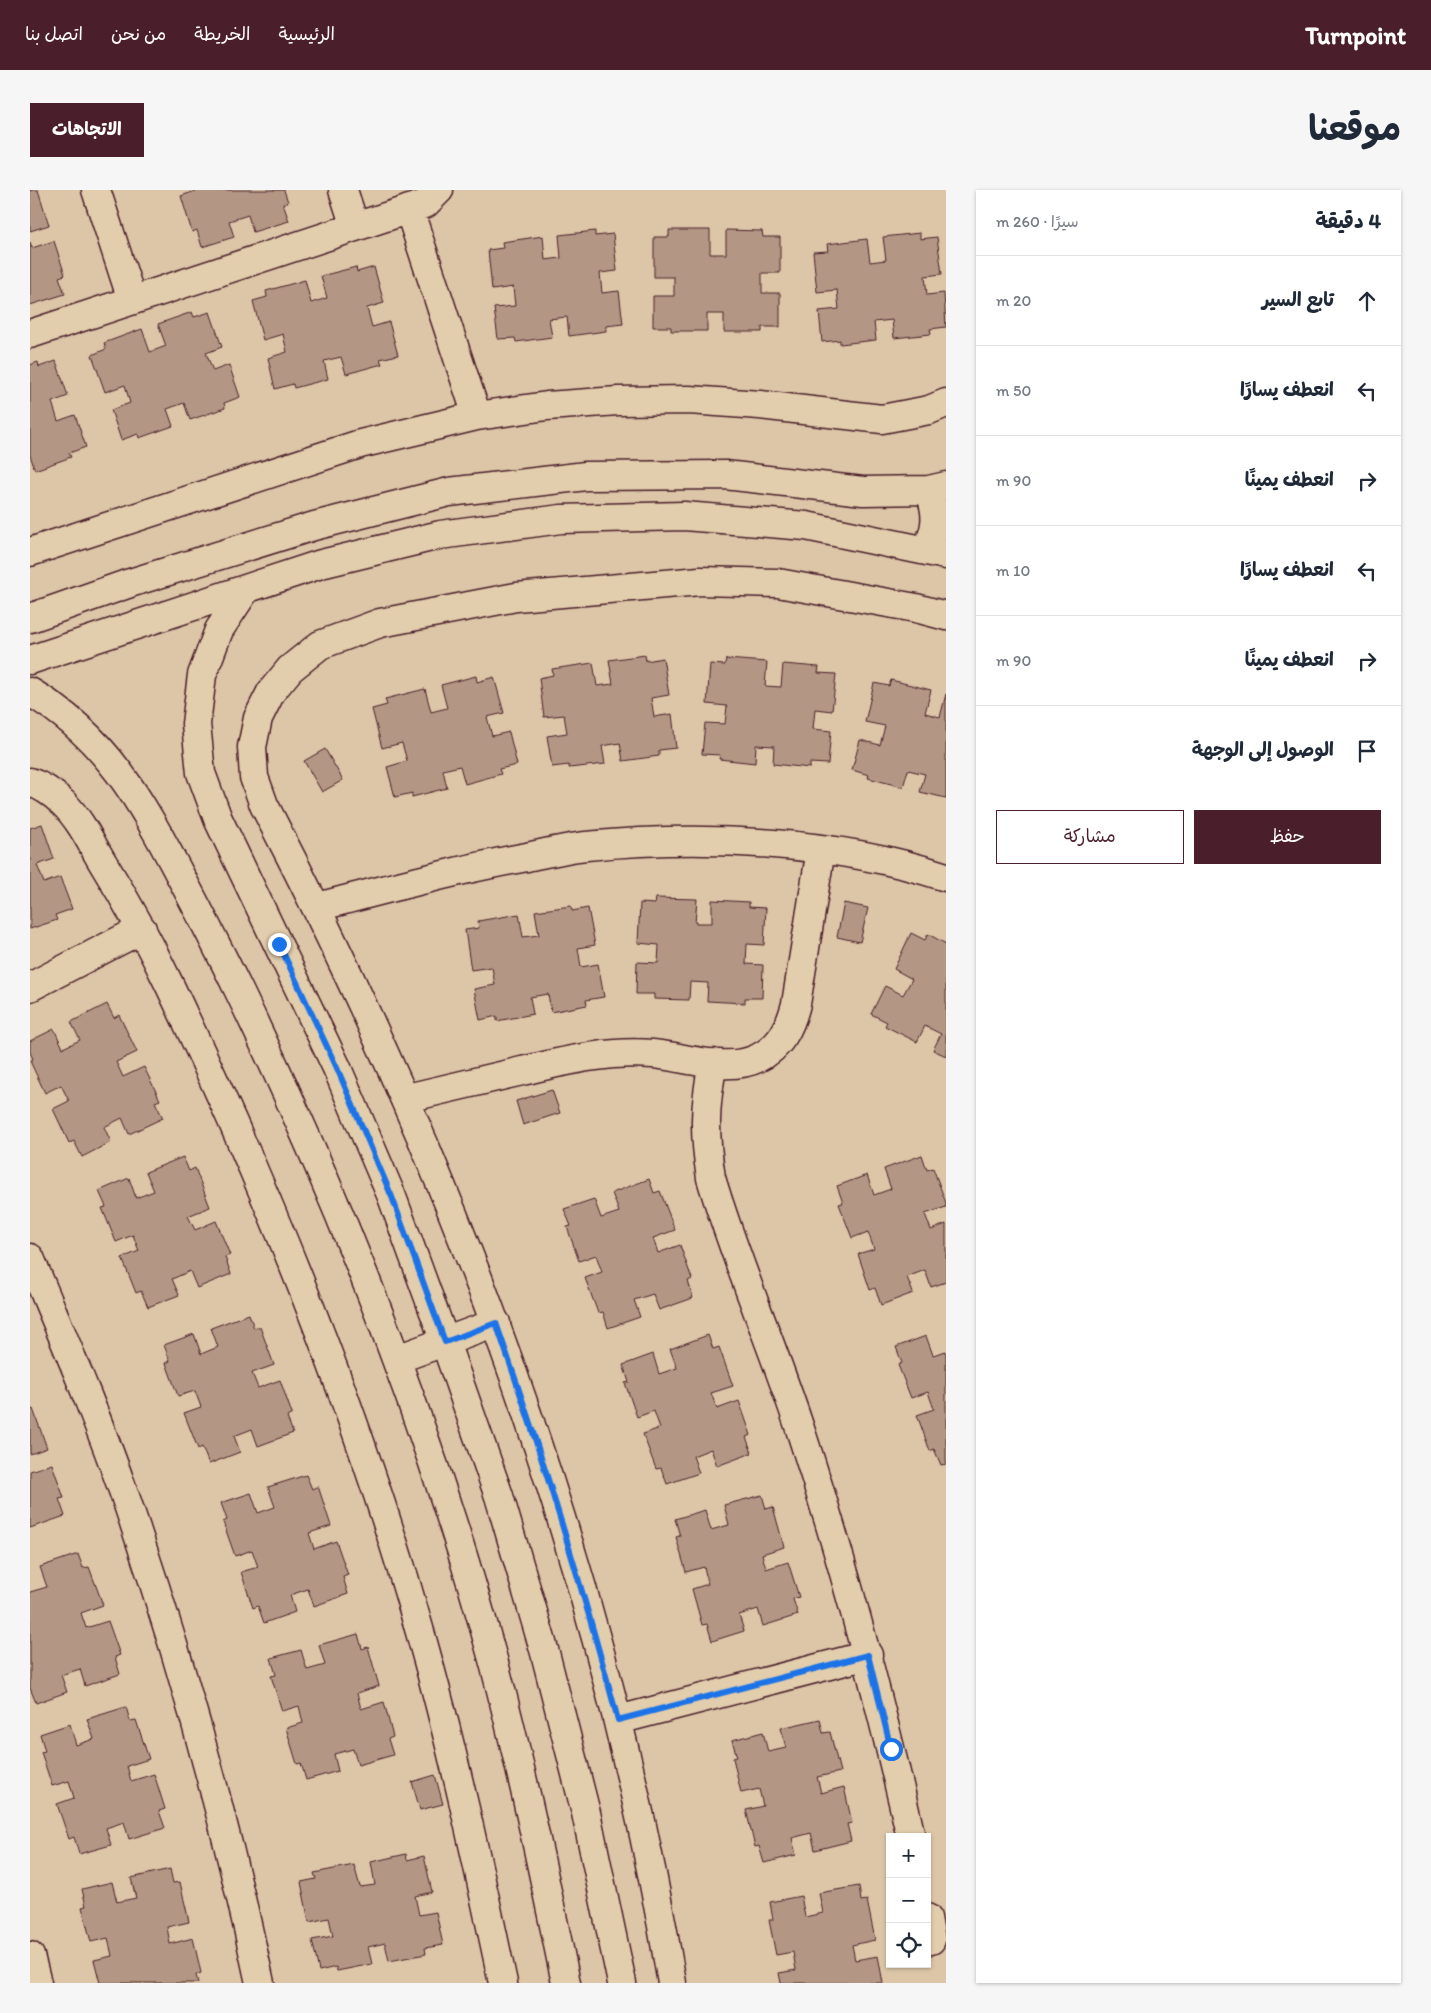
<!DOCTYPE html>
<html lang="ar">
<meta charset="utf-8">
<style>
:root{--surface:#fff;--page:#f6f6f7;--text:#1f2937;--muted:#747a83;--line:#e0e1e3;--accent:#4a1f2b}
body{margin:0;font-family:Itim,"Playpen Sans Arabic",sans-serif;background:var(--page);color:var(--text);direction:rtl}
.controls{position:absolute;right:15px;bottom:15px;display:grid;overflow:hidden;border-radius:0px;box-shadow:0 1px 4px #0004}
.controls button{width:45px;height:45px;display:grid;place-items:center;padding:0;border:0;border-bottom:1px solid var(--line);background:var(--surface);color:var(--text);font:25px sans-serif}
.stop{position:absolute;width:15px;height:15px;margin:-11px;border:4px solid #1a73e8;border-radius:50%;background:#fff}
.stop.end{background:#1a73e8;border-color:#fff;box-shadow:0 1px 5px #0008}
.list{margin:0;padding:0;list-style:none}
h2{display:flex;justify-content:space-between;align-items:center;height:65px;margin:0;padding:0 20px;font-size:21px}
h2 small{font-size:16px;font-weight:400;color:var(--muted)}
.list li{display:grid;grid-template-columns:32px 1fr auto;gap:15px;align-items:center;box-sizing:border-box;height:90px;padding:0 20px;border-top:1px solid var(--line)}
.list b{display:block;font-size:19px;white-space:nowrap}
.list em{font-size:16px;font-style:normal;color:var(--muted)}
.actions{display:flex;gap:10px;padding:15px 20px}
.actions a{flex:1;padding:11px 0;border:1px solid var(--accent);border-radius:0px;text-align:center;font-size:18px;color:var(--accent)}
.actions .main{background:var(--accent);color:#fff}
.icon{flex:none;width:28px;height:28px;fill:none;stroke:currentColor;stroke-width:2;stroke-linecap:round;stroke-linejoin:round}
.map{position:relative;flex:none;width:916px;height:1793px;overflow:hidden;direction:ltr;border-radius:0px}
header{display:flex;align-items:center;gap:30px;box-sizing:border-box;height:70px;padding:0 25px;background:var(--accent);color:#fff}
header strong{font-size:24px}
nav{display:flex;gap:28px;margin-inline-start:auto;font-size:18px}
.intro{display:flex;align-items:center;justify-content:space-between;box-sizing:border-box;height:120px;padding:0 30px}
h1{margin:0;font-size:35px}
.button{padding:12px 22px;border-radius:0px;background:var(--accent);color:#fff;font-size:18px;font-weight:700}
main{display:flex;gap:30px;padding:0 30px}
aside{flex:1;background:var(--surface);border-radius:0px;box-shadow:0 1px 4px #0004}
.map>svg:first-child{display:block}
.building{fill:#b39784;stroke:#4a1f2b}
.lines{fill:none;stroke-linecap:round;stroke-linejoin:round}
.street-casing{stroke:#4a1f2b;stroke-width:31}
.secondary-casing{stroke:#4a1f2b;stroke-width:31}
.street{stroke:#e2cdac;stroke-width:28}
.secondary{stroke:#e2cdac;stroke-width:28}
.route{stroke:#1a73e8;stroke-width:6}
</style>
<header>
<strong>Turnpoint</strong>
<nav><a>الرئيسية</a><a>الخريطة</a><a>من نحن</a><a>اتصل بنا</a></nav>
</header>
<div class="intro"><h1>موقعنا</h1><a class="button">الاتجاهات</a></div>
<main>
<aside>
<h2>4 دقيقة<small>سيرًا · 260 m</small></h2>
<ul class="list">
<li><svg class="icon" aria-label="ahead" viewBox="0 0 24 24"><path d="M12 20V5M6 11l6-6 6 6"/></svg><div><b>تابع السير</b></div><em>20 m</em></li>
<li><svg class="icon" aria-label="left" viewBox="0 0 24 24"><path d="M17 20v-9H6M10 6l-5 5 5 5"/></svg><div><b>انعطف يسارًا</b></div><em>50 m</em></li>
<li><svg class="icon" aria-label="right" viewBox="0 0 24 24"><path d="M7 20v-9h11M14 6l5 5-5 5"/></svg><div><b>انعطف يمينًا</b></div><em>90 m</em></li>
<li><svg class="icon" aria-label="left" viewBox="0 0 24 24"><path d="M17 20v-9H6M10 6l-5 5 5 5"/></svg><div><b>انعطف يسارًا</b></div><em>10 m</em></li>
<li><svg class="icon" aria-label="right" viewBox="0 0 24 24"><path d="M7 20v-9h11M14 6l5 5-5 5"/></svg><div><b>انعطف يمينًا</b></div><em>90 m</em></li>
<li><svg class="icon" aria-label="arrive" viewBox="0 0 24 24"><path d="M6 21V4h12l-3 4 3 4H6"/></svg><div><b>الوصول إلى الوجهة</b></div></li>
</ul>
<div class="actions"><a class="main">حفظ</a><a>مشاركة</a></div>
</aside>
<div class="map">
<svg width="916" height="1793" viewBox="0 0 916 1793">
<rect width="100%" height="100%" fill="#dcc6a7"/>
<filter id="ink" filterUnits="userSpaceOnUse"><feTurbulence type="fractalNoise" baseFrequency=".02" numOctaves="2"/><feDisplacementMap in="SourceGraphic" scale="10" xChannelSelector="R" yChannelSelector="G"/><feConvolveMatrix kernelMatrix="1 2 1 2 8 2 1 2 1" color-interpolation-filters="sRGB"/></filter>
<g filter="url(#ink)">
<path class="building" d="M0,0H8L19,35L0,41Z
M254,0L258,12L253,14L259,31L223,42L218,25L199,31L204,47L172,57L167,40L162,42L151,6L168,0Z
M639,40H680V64H696V40L732,41L733,47H750V83H732V103H750V137H732V142H694V124H677V141H641V137H623V106H644V87H624V47H639Z
M565,41V46L583,44L587,81L570,83L572,103L589,101L593,134L576,136V141L539,146L537,127L519,129L522,147L486,152L485,148L468,149L464,118L485,116L483,97L462,100L458,60L473,58L472,52L513,46L515,70L531,68L529,45Z
M890,43V49L907,47L912,84L895,86L897,105L914,103L916,137L900,139L901,144L864,148L862,130L844,132L846,150L810,154V150L792,152L789,121L809,119L807,100L787,102L783,62L798,61L797,54L837,49L840,72L856,70L853,47Z
M24,51L35,85L29,87L35,104L0,115V52L2,58Z
M326,77L327,82L344,77L354,113L337,118L342,137L359,132L368,165L350,169L352,174L316,184L311,167L294,171L298,189L264,198L263,194L245,199L238,168L257,162L253,144L233,150L223,111L237,107L236,101L275,90L281,113L297,108L291,86Z
M162,122L164,127L180,122L192,157L176,163L183,181L199,175L210,207L194,213L195,218L160,230L154,213L137,219L143,236L109,248L108,244L91,250L81,220L100,213L95,195L75,202L62,165L76,159L74,153L112,139L120,162L136,156L128,134Z
M26,171L38,206L22,212L28,231L45,225L56,257L39,263L41,267L5,280L0,265V175L8,172L9,177Z
M615,465L616,471L633,468L639,505L621,508L624,527L642,524L646,558L629,560V566L593,571L590,553L572,556L575,574L539,578V575L522,577L517,546L537,543L534,525L514,527L509,488L523,485L522,479L563,473L567,496L583,494L579,470Z
M696,469L737,472L735,496L751,497L753,474L789,477L788,483L806,484L802,521L785,519L783,539L801,541L798,574L780,573V578L743,574L744,556L726,555L725,573L689,569L690,565L672,564L675,533L695,534L697,516L677,514L680,474L695,475Z
M446,486L447,492L464,487L474,523L457,527L462,546L479,542L487,575L469,579L471,584L435,594L430,576L413,580L417,598L382,607V603L365,607L357,577L377,571L372,553L352,558L342,519L357,515L355,509L395,499L401,522L417,518L411,495Z
M861,490L901,500L895,523L910,527L916,504V608L890,602L895,584L878,580L873,597L838,588L839,585L822,580L830,550L850,555L855,536L835,532L844,493L859,496Z
M295,559L313,590L292,602L274,571Z
M12,634L24,669L7,675L14,693L30,687L42,719L25,725L27,730L0,739V638Z
M626,708L667,709L665,733H682V710L719,712V717L736,718L734,755L717,754L716,774L733,775L732,808H715V813L677,811L678,793L660,792L659,810L624,809V804H606L607,772L628,773L629,755L608,753L610,713L625,714Z
M814,713L838,718L830,752L807,747Z
M541,716L542,721L558,718L565,755L548,758L551,777L568,774L574,807L556,810L557,815L521,822L518,804L500,807L503,824L467,831V826L450,830L444,799L465,795L462,777L441,780L435,740L449,738L448,731L489,724L493,747L509,745L505,721Z
M881,743L895,750L898,744L916,754V866L903,860L911,844L895,836L887,852L855,836L857,832L841,824L855,796L873,805L882,789L864,779Z
M77,814L84,828L89,825L107,862L86,872L93,887L114,877L130,910L125,912L133,928L99,944L92,928L74,937L81,952L52,967L44,951L39,953L23,919L39,911L31,895L15,903L0,871L3,869L0,862V851L24,839L33,858L50,850L41,832Z
M522,900L530,923L493,935L486,911Z
M892,965L897,980L903,978L916,1013V1017L895,1024L901,1040L916,1034V1092L901,1097L895,1080L877,1087L883,1103L851,1115L845,1098L840,1100L828,1064L844,1059L838,1042L822,1048L809,1014L813,1013L807,996L837,985L844,1005L861,999L854,979Z
M153,967L159,981L165,978L180,1017L158,1026L165,1040L186,1031L200,1065L195,1067L201,1084L167,1098L160,1081L142,1089L149,1105L118,1117L111,1101L106,1103L92,1068L109,1061L103,1045L86,1052L72,1018L76,1017L69,1001L99,988L106,1008L124,1001L116,982Z
M619,989L624,1003L630,1001L645,1040L623,1048L628,1063L650,1055L662,1089L658,1091L663,1108L629,1120L623,1104L604,1110L610,1127L578,1138L573,1122L568,1123L555,1088L572,1082L566,1065L549,1071L537,1037L541,1036L534,1019L564,1009L571,1028L589,1022L582,1003Z
M219,1124L224,1138L230,1137L244,1175L222,1183L228,1198L250,1190L262,1224L257,1227L263,1243L228,1256L222,1239L204,1246L210,1262L179,1274L172,1257L168,1259L154,1223L171,1217L165,1201L148,1206L136,1173L140,1171L134,1155L164,1144L171,1164L188,1157L181,1138Z
M678,1145L683,1159L689,1157L703,1196L681,1203L687,1219L709,1211L721,1245L716,1247L722,1263L687,1276L681,1259L663,1266L669,1283L637,1294L631,1278L626,1279L613,1244L630,1238L624,1221L607,1227L595,1193L599,1192L593,1175L623,1164L629,1184L647,1178L640,1159Z
M896,1146L903,1165L916,1161V1274L911,1275L904,1259L900,1261L887,1225L904,1219L898,1202L881,1208L868,1175L872,1173L866,1157Z
M3,1219L17,1258L0,1264V1220Z
M22,1274L34,1308L29,1309L35,1326L0,1338V1281Z
M276,1285L282,1299L288,1296L301,1336L279,1343L284,1359L306,1351L318,1385L313,1387L318,1404L284,1416L278,1399L260,1405L265,1422L234,1433L228,1416L223,1418L211,1382L228,1377L222,1360L205,1366L193,1332L197,1330L191,1313L221,1303L228,1323L245,1317L238,1297Z
M732,1305L736,1319L743,1317L754,1357L732,1364L736,1379L758,1372L769,1407L763,1409L768,1425L733,1436L728,1419L709,1425L714,1441L682,1451L677,1434L672,1435L662,1399L678,1394L674,1377L656,1382L646,1347L650,1346L645,1329L675,1320L681,1340L699,1335L694,1315Z
M48,1364L53,1378L59,1377L73,1415L51,1423L56,1438L78,1431L90,1465L85,1467L90,1484L55,1496L50,1479L31,1485L37,1502L6,1513L0,1498V1402L17,1397L10,1377Z
M328,1444L332,1459L338,1457L349,1496L327,1503L331,1519L354,1512L363,1547L358,1549L363,1565L328,1575L323,1559L304,1564L308,1581L276,1590L271,1573L267,1574L256,1538L273,1533L269,1516L252,1521L241,1486L246,1485L241,1468L271,1460L277,1480L295,1475L289,1455Z
M96,1517L100,1531L106,1530L119,1569L97,1576L101,1591L124,1584L135,1619L129,1621L135,1638L99,1649L94,1632L76,1638L81,1655L49,1664L44,1647L39,1649L27,1614L44,1608L39,1591L22,1596L11,1562L15,1561L10,1544L40,1534L46,1555L64,1549L57,1529Z
M790,1529L793,1543L800,1542L810,1582L787,1587L791,1603L814,1597L822,1633L817,1634L821,1651L785,1660L781,1643L762,1648L766,1665L734,1673L729,1656L725,1657L716,1620L733,1616L729,1599L711,1603L703,1568L707,1567L702,1550L733,1542L738,1562L756,1558L751,1538Z
M405,1585L413,1614L390,1620L382,1592Z
M376,1664L377,1670L394,1666L402,1702L385,1706L389,1725L406,1722L413,1755L395,1758L396,1764L359,1771L355,1753L338,1757L342,1774L307,1781L306,1777L289,1781L282,1750L303,1746L299,1728L279,1732L271,1692L286,1689L284,1683L324,1675L330,1697L345,1695L341,1672Z
M140,1679L143,1693L150,1692L159,1732L137,1737L140,1754L163,1748L171,1783L166,1785L168,1793H70L64,1770L82,1766L78,1748L61,1752L52,1717L56,1716L52,1699L82,1692L87,1712L106,1708L101,1688Z
M829,1696L831,1711L837,1710L845,1750L822,1755L825,1770L848,1766L853,1793H751L749,1783L766,1780L763,1762L746,1765L739,1730H743L740,1712L771,1706L775,1727L793,1723L789,1703Z"/>
<g class="lines">
<g class="street-casing">
<path id="street" d="M66,0L102,110
M313,0L325,37
M379,19L447,226
M0,144L395,14L409,0
M0,362L330,254L447,226L517,216L588,211L659,210L730,215L852,229L899,220L916,213
M0,592C12,596 24,604 33,613C50,629 61,653 73,673C97,712 119,752 139,794C239,1003 327,1218 390,1442C423,1558 448,1675 473,1793
M287,717C357,699 426,680 497,667C516,663 536,658 556,656C672,645 805,650 916,687
M0,797L112,739
M683,873C674,918 674,943 681,988C707,1075 744,1158 772,1245C815,1377 850,1511 881,1647
M377,908C415,899 453,890 492,881C535,871 579,860 623,864C656,867 698,883 728,868C751,857 760,837 766,814L791,659
M0,1068C33,1147 67,1226 95,1306C150,1466 195,1628 230,1793
M588,1530L838,1465
M897,1728L901,1750
M0,1766L7,1793
M642,1793C573,1378 428,987 234,615L224,587L222,557L228,528L241,502L260,479L290,455L350,433L486,407L670,391L748,393L886,418L916,426"/>
</g>
<g class="secondary-casing">
<path id="secondary" d="M896,359C908,339 908,322 899,300
M216,399L189,440L172,485L166,534L171,583L188,629L307,878L362,1007L415,1152L469,1306L515,1463L556,1623L592,1793
M0,428L100,393L284,336L419,302L556,286L695,285L833,301L899,300L916,296
M0,470L291,374L410,345L531,329L654,326L776,336L916,365
M0,502C76,546 111,611 151,687C171,725 190,762 209,801C313,1017 401,1241 464,1473C492,1579 514,1686 536,1793
M367,1169L466,1133"/>
</g>
<use href="#street" class="street"/>
<use href="#secondary" class="secondary"/>
</g>
</g>
<g class="lines" filter="url(#ink)">
<path class="route" d="M249,754L307,878L362,1007L415,1152L466,1133C512,1264 552,1396 588,1530L838,1465L861,1559"/>
</g>
</svg>
<div class="controls">
<button>+</button>
<button>−</button>
<button><svg class="icon" aria-label="locate" viewBox="0 0 24 24"><circle cx="12" cy="12" r="6"/><path d="M12 2v4M12 18v4M2 12h4M18 12h4"/></svg></button>
</div>
<div class="stop" style="left:861px;top:1559px"></div>
<div class="stop end" style="left:249px;top:754px"></div>
</div>
</main>
